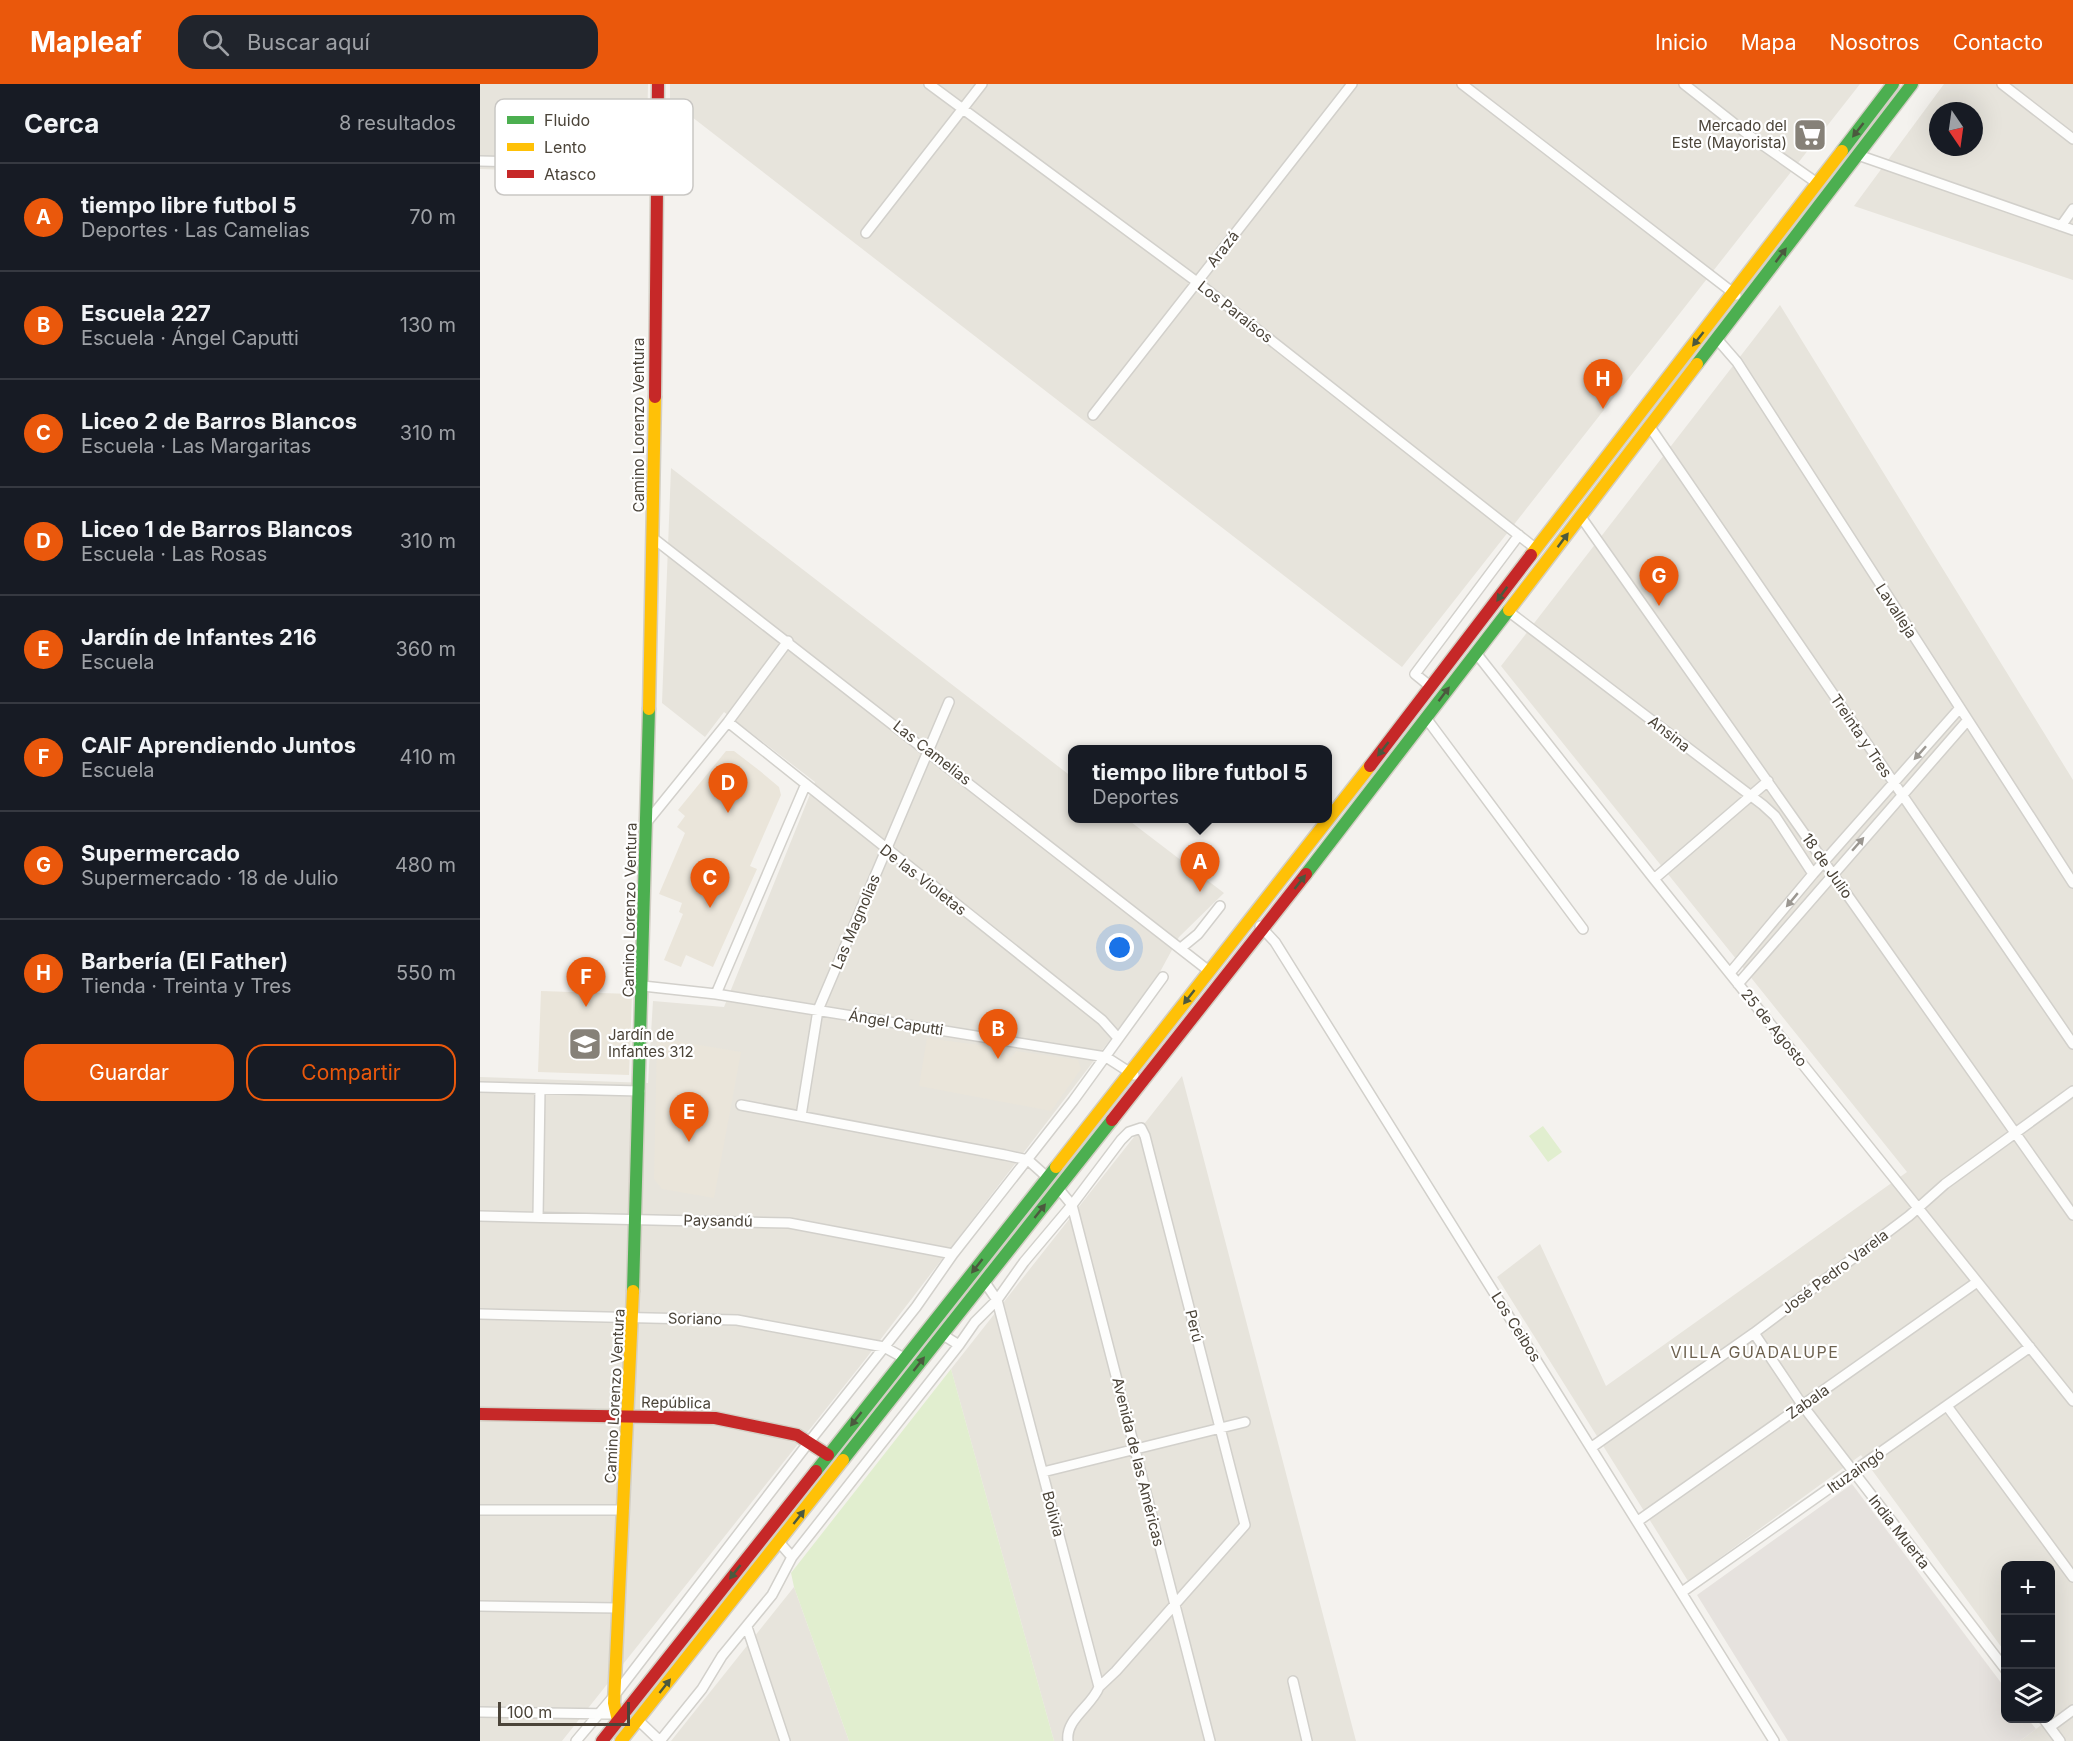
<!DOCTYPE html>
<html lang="es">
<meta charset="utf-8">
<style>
:root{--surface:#171b24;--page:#20242c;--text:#f1f3f6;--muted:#9ea1a6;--line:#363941;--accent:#ea580c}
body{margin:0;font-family:Inter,sans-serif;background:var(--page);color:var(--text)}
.controls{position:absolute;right:18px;bottom:18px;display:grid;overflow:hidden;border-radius:12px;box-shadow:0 6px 24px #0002}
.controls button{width:54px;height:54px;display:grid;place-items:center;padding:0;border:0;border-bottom:2px solid var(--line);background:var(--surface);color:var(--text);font:30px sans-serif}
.compass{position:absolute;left:1449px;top:18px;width:54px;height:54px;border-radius:50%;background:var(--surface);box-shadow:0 6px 24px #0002;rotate:167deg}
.scale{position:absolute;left:18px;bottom:15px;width:132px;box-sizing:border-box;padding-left:6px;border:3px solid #4b4439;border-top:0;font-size:16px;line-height:21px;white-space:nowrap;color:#4b4439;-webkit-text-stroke:4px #fff;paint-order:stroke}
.you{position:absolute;left:640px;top:864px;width:21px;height:21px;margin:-15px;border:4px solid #fff;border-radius:50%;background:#1a73e8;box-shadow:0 0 0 9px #1a73e833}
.badge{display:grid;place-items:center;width:39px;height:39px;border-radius:50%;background:var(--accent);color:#fff;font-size:20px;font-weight:700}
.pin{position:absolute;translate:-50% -50px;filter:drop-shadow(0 2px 3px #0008)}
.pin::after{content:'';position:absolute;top:32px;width:21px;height:18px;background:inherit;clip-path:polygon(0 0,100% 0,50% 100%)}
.popup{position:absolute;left:588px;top:661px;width:264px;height:78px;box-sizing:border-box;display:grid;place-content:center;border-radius:12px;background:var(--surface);filter:drop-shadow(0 2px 4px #0005);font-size:20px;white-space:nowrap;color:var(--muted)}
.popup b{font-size:22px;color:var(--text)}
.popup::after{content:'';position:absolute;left:50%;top:100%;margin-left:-12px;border:12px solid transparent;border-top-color:var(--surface)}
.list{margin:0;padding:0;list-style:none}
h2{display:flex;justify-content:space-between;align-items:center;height:78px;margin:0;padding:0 24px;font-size:26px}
h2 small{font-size:20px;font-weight:400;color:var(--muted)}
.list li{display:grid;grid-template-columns:39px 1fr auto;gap:18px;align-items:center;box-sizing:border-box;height:108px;padding:0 24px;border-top:2px solid var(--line)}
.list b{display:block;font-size:22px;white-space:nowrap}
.list p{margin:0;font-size:20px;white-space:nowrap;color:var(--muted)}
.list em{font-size:20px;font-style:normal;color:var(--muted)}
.actions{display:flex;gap:12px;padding:18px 24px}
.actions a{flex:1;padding:14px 0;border:2px solid var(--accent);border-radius:18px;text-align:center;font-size:21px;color:var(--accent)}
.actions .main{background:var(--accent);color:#fff}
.icon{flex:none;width:33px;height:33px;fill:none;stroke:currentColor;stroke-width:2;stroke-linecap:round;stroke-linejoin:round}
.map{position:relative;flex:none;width:1593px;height:1657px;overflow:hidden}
header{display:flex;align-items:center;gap:36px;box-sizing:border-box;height:84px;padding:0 30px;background:var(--accent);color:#fff}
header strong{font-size:28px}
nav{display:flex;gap:33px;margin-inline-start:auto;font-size:21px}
.search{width:420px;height:54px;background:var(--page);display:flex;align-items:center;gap:15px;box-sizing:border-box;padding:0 21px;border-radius:18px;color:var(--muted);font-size:22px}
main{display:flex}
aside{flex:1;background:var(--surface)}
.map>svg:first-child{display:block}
.residential{fill:#e7e4dc;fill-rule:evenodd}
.industrial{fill:#e6e2de}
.education{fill:#eae5da}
.pitch{fill:#e1eecf}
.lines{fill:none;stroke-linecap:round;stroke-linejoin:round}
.street-casing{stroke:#d2d0cb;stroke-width:12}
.fast-casing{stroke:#d3cfc5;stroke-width:15}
.slow-casing{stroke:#d3cfc5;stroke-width:15}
.jam-casing{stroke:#d3cfc5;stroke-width:15}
.street{stroke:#fdfdfc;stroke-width:9}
.fast{stroke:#4caf50;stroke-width:12}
.slow{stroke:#ffc107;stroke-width:12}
.jam{stroke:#c62828;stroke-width:12}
.oneway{fill:#4b593e}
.oneway2{fill:#9b9791}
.labels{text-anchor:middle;stroke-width:4.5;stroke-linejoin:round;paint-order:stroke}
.poi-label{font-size:15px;fill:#4b4439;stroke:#fff;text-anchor:end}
.street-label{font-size:15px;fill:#4b4439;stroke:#fff}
.neighbourhood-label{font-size:16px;letter-spacing:1.5px;fill:#6e6250;stroke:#fff}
.key{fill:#fff;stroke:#c9c7c4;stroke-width:1.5}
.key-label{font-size:16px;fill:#4b4439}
</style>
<header>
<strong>Mapleaf</strong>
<div class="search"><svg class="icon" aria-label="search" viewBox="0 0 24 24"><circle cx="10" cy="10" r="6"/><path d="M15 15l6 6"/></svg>Buscar aquí</div>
<nav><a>Inicio</a><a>Mapa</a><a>Nosotros</a><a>Contacto</a></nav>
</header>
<main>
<aside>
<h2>Cerca<small>8 resultados</small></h2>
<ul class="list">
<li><span class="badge">A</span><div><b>tiempo libre futbol 5</b><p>Deportes · Las Camelias</p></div><em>70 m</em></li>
<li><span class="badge">B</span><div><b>Escuela 227</b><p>Escuela · Ángel Caputti</p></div><em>130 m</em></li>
<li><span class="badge">C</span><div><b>Liceo 2 de Barros Blancos</b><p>Escuela · Las Margaritas</p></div><em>310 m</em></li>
<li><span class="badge">D</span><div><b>Liceo 1 de Barros Blancos</b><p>Escuela · Las Rosas</p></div><em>310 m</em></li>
<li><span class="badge">E</span><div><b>Jardín de Infantes 216</b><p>Escuela</p></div><em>360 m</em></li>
<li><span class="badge">F</span><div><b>CAIF Aprendiendo Juntos</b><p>Escuela</p></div><em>410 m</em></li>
<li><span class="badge">G</span><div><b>Supermercado</b><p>Supermercado · 18 de Julio</p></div><em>480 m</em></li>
<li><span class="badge">H</span><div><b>Barbería (El Father)</b><p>Tienda · Treinta y Tres</p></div><em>550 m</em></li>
</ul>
<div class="actions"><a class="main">Guardar</a><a>Compartir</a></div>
</aside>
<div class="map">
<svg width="1593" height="1657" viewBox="0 0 1593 1657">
<rect width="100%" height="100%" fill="#f4f2ee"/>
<path class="residential" d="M0,0H168L166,90L0,85Z
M190,0H1380L922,583L190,16Z
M1464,0H1593V196L1374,122ZM1458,27H1494V63H1458Z
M1300,221L1593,696V1657H1540L1573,1632L1570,1482H1526L1525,1568L1381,1371L1208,1497L1017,1193L1060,1160L1126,1302L1427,1088L1021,582Z
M191,384L592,693V734L647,735L744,809L699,853L675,897L384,1277L82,1657H0V993L168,999L173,917L244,923L335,698L244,628L225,653L182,619Z
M702,992L876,1657H574L471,1285Z
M314,1503L369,1657H191Z"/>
<path class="industrial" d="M1372,1400L1525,1604L1526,1634L1548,1635L1556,1645L1540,1657H1308L1217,1511Z"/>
<path class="education" d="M246,667H254L280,687L299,703L301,711L270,782L277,785L233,883L206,871L201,883L184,876L203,830L199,828L202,819L179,810L205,749L197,743L205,732L198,726Z
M61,907L152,910L149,991L58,988Z
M177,954L261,968L234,1114L182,1105L174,1095Z
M447,954L521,964L531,974L536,967L598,976L601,985L571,1027L439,1002Z"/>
<path class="pitch" d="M1063,1042L1082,1068L1068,1078L1049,1052Z
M471,1285L574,1657H369L314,1503L311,1489Z"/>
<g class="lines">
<g class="street-casing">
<path id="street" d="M449,0L717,198L1055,464
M982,0L1256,211
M1204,0L1270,52L1337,99
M1522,0L1593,55
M1378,71L1593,146
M0,77L176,82
M1581,142L1593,125
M386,149L502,0
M1237,255L1257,278L1593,799
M613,331L872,0
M1170,343L1593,960
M1101,433L1593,1131
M173,454L729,887
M1028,527L1283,721L1295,732L1333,790
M996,569L1174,795L1593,1317
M951,603L935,590L1039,451
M946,634L1103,845
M248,638L622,936L638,954
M167,738L248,638L308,557
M1174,795L1288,697
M780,842L795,858L1294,1657
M701,864L718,850L740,822
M1250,889L1333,790L1479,625
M1258,900L1487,637
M163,902L236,910L626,973L654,991
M236,910L325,702
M0,1003L160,1007
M261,1021L525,1071L548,1076L567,1093
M321,1032L338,926L469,618
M578,1104L592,1121L730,1657
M0,1132L309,1139L473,1170
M58,1133L60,1005
M504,1197L517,1216L619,1603C612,1622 585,1635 588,1657
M0,1230L257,1236L404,1263L424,1274
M1274,1249L1323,1322L1526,1586
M463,1251L479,1261L495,1238L517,1216L544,1178L592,1121L641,1056L649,1048L661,1044L665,1052L765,1441L636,1587L619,1603
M1467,1322L1593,1493
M1112,1363L1274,1249L1429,1132L1465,1100L1593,1007
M563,1388L765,1338
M0,1426H144
M1158,1437L1497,1198
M312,1473L479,1261
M1202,1508L1550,1263
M0,1522L138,1524
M267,1543L305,1657
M813,1597L827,1657
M0,1628L136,1630
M1563,1634L1580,1657
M158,1636L180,1657
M1570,1643L1593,1626
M96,1657L134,1612L329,1358L436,1223L473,1170L593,1017L683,893
M180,1657L222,1605L242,1572L292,1511L312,1473L299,1458"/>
</g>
<g class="fast-casing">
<path id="fast" d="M1362,67L1413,0
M1217,280L1432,0
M826,790L1029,526
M153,1207L169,625
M363,1376L632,1036
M336,1387L576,1083"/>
</g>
<g class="slow-casing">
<path id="slow" d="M1051,471L1362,67
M1029,526L1217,280
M169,625L175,313
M576,1083L890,682
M138,1637L134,1619L153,1207
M141,1657L363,1376"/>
</g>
<g class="jam-casing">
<path id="jam" d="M175,313L178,0
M890,682L1051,471
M632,1036L826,790
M0,1330L235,1334L317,1351L348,1371
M122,1657L336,1387"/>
</g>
<use href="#street" class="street"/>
<use href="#fast" class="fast"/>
<use href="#slow" class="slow"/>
<use href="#jam" class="jam"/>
</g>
<defs><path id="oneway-solid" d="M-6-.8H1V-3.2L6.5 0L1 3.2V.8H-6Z" transform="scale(1.5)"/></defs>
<g class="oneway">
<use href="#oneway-solid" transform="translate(1378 46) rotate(128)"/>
<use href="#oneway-solid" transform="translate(1301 171) rotate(-53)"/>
<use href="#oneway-solid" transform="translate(1218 255) rotate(128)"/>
<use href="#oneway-solid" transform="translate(1083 456) rotate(-53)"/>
<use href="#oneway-solid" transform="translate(1022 510) rotate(126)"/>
<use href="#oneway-solid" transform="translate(964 610) rotate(-53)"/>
<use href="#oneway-solid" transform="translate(903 665) rotate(128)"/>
<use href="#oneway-solid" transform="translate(820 798) rotate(-52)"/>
<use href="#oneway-solid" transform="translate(709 913) rotate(128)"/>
<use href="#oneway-solid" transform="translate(560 1127) rotate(-52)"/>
<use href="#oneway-solid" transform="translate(497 1182) rotate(128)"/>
<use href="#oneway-solid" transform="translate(439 1280) rotate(-52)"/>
<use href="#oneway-solid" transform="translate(376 1335) rotate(128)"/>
<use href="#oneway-solid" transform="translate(319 1433) rotate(-52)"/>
<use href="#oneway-solid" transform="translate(255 1488) rotate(128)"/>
<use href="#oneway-solid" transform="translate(185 1602) rotate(-52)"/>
</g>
<g class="oneway2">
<use href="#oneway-solid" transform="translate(1440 669) rotate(132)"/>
<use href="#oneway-solid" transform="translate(1378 760) rotate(-49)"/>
<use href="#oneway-solid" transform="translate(1312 816) rotate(130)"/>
</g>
<defs>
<g id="supermarket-square" transform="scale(1.725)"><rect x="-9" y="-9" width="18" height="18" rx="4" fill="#868178" stroke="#fff"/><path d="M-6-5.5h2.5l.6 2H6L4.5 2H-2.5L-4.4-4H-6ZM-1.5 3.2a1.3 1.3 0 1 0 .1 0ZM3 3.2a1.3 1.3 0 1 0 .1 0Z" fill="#fff"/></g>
<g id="school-square" transform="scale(1.725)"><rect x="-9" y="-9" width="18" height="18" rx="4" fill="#868178" stroke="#fff"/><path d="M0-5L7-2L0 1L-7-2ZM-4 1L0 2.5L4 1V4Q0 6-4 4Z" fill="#fff"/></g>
</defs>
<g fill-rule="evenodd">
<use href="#supermarket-square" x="1330" y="51"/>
<use href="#school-square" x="105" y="960"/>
</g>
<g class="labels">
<g class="poi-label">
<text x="1307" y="47">Mercado del<tspan x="1307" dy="17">Este (Mayorista)</tspan></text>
<text x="128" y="956" text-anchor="start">Jardín de<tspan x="128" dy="17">Infantes 312</tspan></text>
</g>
<g class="street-label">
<text transform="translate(743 165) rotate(-52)" y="5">Arazá</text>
<text transform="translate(755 228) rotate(38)" y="5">Los Paraísos</text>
<text transform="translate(159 341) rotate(-90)" y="5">Camino Lorenzo Ventura</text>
<text transform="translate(1416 527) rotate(57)" y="5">Lavalleja</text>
<text transform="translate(1189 650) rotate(38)" y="5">Ansina</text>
<text transform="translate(1381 652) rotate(56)" y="5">Treinta y Tres</text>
<text transform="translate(452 669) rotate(38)" y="5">Las Camelias</text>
<text transform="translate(1347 782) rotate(55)" y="5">18 de Julio</text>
<text transform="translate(443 796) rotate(38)" y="5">De las Violetas</text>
<text transform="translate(150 826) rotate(-89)" y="5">Camino Lorenzo Ventura</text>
<text transform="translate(376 838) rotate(-67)" y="5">Las Magnolias</text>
<text transform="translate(416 939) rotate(9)" y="5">Ángel Caputti</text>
<text transform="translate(1294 944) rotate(51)" y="5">25 de Agosto</text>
<text transform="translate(238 1137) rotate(1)" y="5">Paysandú</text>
<text transform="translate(1355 1188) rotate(-37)" y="5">José Pedro Varela</text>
<text transform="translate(215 1235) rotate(1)" y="5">Soriano</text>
<text transform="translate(714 1242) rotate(76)" y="5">Perú</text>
<text transform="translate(1036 1243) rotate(58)" y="5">Los Ceibos</text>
<text transform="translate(135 1312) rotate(-87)" y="5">Camino Lorenzo Ventura</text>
<text transform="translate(1328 1318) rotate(-35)" y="5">Zabala</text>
<text transform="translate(196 1319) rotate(1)" y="5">República</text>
<text transform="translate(658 1378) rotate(76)" y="5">Avenida de las Américas</text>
<text transform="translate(1376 1387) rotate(-35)" y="5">Ituzaingó</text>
<text transform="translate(573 1430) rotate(75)" y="5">Bolivia</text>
<text transform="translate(1419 1448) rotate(52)" y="5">India Muerta</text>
</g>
<g class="neighbourhood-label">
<text x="1275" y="1274">VILLA GUADALUPE</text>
</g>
</g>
<rect x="15" y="15" width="198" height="96" rx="9" class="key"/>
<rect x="27" y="32" width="27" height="8" fill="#4caf50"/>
<rect x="27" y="59" width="27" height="8" fill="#ffc107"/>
<rect x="27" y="86" width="27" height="8" fill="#c62828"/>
<g class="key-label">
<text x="64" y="42">Fluido</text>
<text x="64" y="69">Lento</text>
<text x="64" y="96">Atasco</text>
</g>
</svg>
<div class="controls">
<button>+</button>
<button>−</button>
<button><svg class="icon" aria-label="layers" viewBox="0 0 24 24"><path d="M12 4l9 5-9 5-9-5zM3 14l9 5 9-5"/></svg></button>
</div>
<svg class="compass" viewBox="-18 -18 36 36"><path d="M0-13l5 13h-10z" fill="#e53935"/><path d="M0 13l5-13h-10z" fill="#9ea1a6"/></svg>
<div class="scale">100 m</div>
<div class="you"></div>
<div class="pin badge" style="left:720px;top:808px">A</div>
<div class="popup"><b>tiempo libre futbol 5</b>Deportes</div>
<div class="pin badge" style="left:518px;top:975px">B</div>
<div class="pin badge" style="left:230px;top:824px">C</div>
<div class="pin badge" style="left:248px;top:729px">D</div>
<div class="pin badge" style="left:209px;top:1058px">E</div>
<div class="pin badge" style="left:106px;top:923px">F</div>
<div class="pin badge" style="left:1179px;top:522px">G</div>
<div class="pin badge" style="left:1123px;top:325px">H</div>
</div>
</main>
